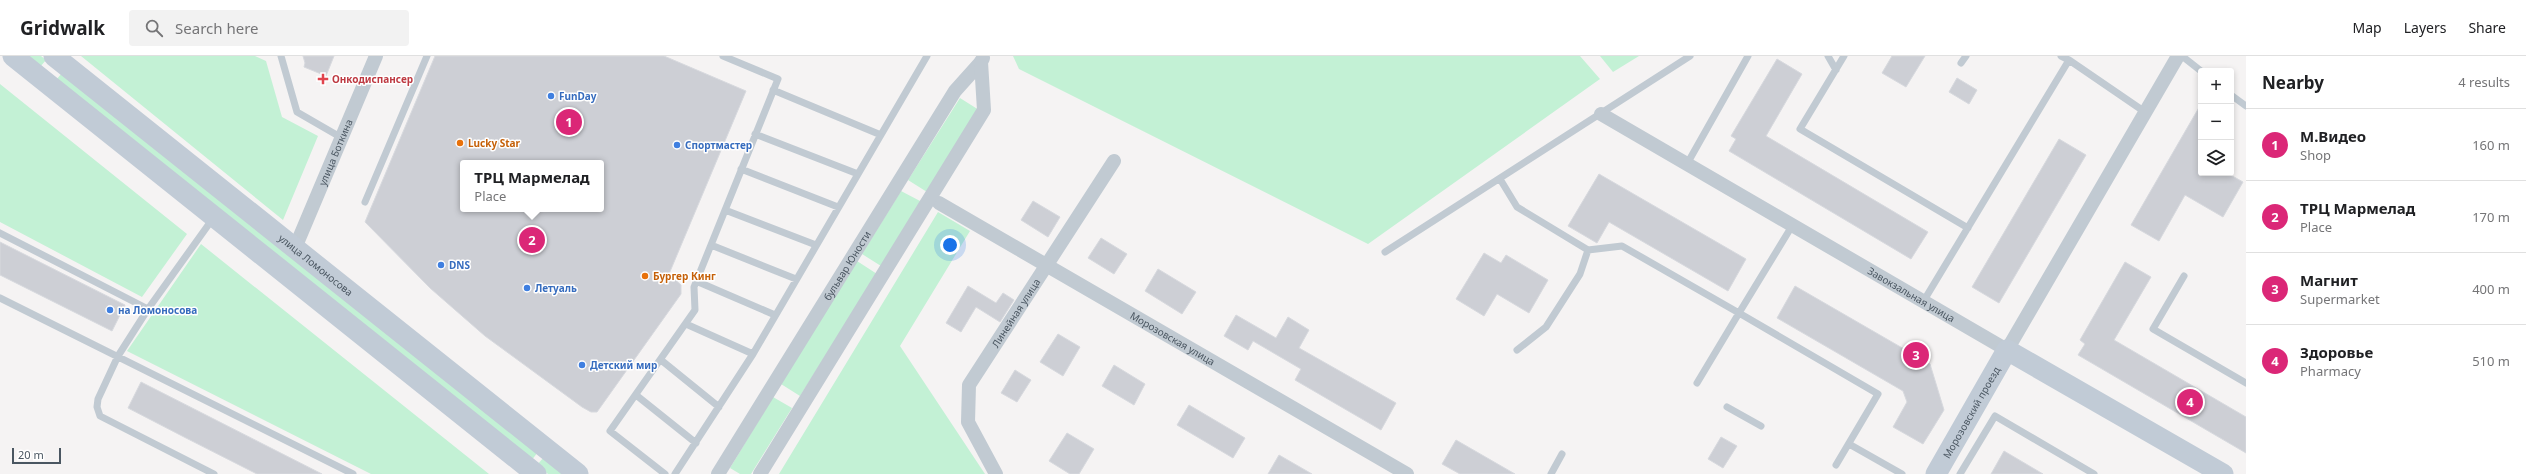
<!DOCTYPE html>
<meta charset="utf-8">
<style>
:root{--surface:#fff;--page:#f2f2f2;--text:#202124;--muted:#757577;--line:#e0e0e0;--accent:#db2777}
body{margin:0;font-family:"Noto Sans",sans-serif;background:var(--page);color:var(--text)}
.controls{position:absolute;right:12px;top:12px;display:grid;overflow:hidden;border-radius:4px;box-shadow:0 2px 6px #0003}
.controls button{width:36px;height:36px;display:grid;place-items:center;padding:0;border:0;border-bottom:1px solid var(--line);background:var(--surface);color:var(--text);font:20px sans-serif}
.scale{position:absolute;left:12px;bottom:10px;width:49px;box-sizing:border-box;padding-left:4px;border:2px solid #4a5661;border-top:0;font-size:11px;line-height:14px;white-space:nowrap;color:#4a5661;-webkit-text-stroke:3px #fff;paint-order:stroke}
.you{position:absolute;left:950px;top:189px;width:14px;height:14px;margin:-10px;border:3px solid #fff;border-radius:50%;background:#1a73e8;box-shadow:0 0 0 6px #1a73e833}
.badge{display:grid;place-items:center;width:26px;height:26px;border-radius:50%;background:var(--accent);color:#fff;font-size:13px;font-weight:700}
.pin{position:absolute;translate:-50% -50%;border:2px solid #fff;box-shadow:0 1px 4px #0006}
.popup{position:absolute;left:460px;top:104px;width:144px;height:52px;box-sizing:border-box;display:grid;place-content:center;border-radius:4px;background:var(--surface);filter:drop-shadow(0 1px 3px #0005);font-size:13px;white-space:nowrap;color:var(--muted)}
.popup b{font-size:15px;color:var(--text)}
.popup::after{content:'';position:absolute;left:50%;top:100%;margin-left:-8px;border:8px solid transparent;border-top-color:var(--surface)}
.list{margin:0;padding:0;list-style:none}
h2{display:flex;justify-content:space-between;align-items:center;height:52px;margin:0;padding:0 16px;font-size:17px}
h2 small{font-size:13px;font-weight:400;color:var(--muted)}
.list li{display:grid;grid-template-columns:26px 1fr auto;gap:12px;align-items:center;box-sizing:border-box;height:72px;padding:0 16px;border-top:1px solid var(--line)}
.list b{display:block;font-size:15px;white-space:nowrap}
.list p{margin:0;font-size:13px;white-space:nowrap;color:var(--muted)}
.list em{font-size:13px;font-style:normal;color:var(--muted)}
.icon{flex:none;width:22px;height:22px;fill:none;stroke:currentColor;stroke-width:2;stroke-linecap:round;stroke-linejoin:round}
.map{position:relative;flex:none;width:2246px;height:418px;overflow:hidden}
header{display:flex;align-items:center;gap:24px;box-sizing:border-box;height:56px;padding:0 20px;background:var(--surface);border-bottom:1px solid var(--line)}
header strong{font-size:19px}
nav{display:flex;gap:22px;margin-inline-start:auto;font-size:14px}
.search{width:280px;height:36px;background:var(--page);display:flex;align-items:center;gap:10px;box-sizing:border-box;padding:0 14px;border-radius:4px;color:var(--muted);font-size:15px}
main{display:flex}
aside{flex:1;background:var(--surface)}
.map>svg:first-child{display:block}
.green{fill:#c3f1d5}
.building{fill:#cdcfd5;stroke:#d7d9de;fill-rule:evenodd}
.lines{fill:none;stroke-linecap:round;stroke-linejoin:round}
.lane{stroke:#c1cad2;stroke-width:7}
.street{stroke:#c1cad2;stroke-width:14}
.secondary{stroke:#c1cbd6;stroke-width:21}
.health-dot{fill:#e0444e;stroke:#fff;stroke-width:1.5}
.shop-dot{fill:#3f7fe0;stroke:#fff;stroke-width:1.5}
.food-dot{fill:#e8710a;stroke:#fff;stroke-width:1.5}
.labels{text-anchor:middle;stroke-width:3;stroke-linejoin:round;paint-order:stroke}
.health-label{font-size:10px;font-weight:bold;fill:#be3a42;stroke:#fff;text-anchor:start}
.shop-label{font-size:10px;font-weight:bold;fill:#366cbe;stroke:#fff;text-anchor:start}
.food-label{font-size:10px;font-weight:bold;fill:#c56008;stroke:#fff;text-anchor:start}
.street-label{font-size:10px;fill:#4a5661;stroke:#fff}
</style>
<header>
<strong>Gridwalk</strong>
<div class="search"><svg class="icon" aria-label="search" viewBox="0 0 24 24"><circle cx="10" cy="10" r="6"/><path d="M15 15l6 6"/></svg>Search here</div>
<nav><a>Map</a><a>Layers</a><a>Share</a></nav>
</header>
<main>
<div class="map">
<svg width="2246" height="418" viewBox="0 0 2246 418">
<rect width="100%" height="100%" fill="#f5f3f3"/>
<path class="green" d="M26,0H41L46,4L40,11Z
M81,0H255L266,5L282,61L318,80L283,164Z
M1013,0H1580L1600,23L1368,188L1019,13Z
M1600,0H1639L1613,16Z
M62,17L538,396L531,405L56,24Z
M0,28L187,178L142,241L0,166Z
M960,42L979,54L927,136L908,124Z
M901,135L922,146L881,210L862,198Z
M938,156L970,175L900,290L985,418H779Z
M201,188L489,418H371L127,295Z
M857,205L877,218L800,340L781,328Z
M773,341L792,352L751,418H740L730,412Z
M544,401L565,418H548L537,409Z"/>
<path class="building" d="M303,0H334L326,20L304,11L305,7Z
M435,0H664L746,35L669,218L681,229V238L597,356H591L582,351L485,280L430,232L365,166ZM463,107H601V153H463Z
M1892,0H1925L1906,31L1882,17Z
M1777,3L1802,18L1766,80L1928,176L1911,203L1729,95L1736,83L1731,80Z
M1957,22L1977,34L1969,48L1949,36Z
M2201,48V112L2198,117H2227L2243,126L2223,161L2185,139L2159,185L2131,169Z
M2059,83L2086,99L1999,247L1972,231Z
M1599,118L1746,203L1728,235L1609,166L1597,187L1568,170Z
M1033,145L1060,161L1048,181L1021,164Z
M1101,182L1127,198L1114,218L1088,202Z
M0,186L125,249L112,275L0,219Z
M1484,197L1501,207L1506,199L1548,224L1529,257L1497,238L1484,260L1456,243Z
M2125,206L2151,221L2114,284L2246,361V397L2078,299L2085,288L2080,284Z
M1158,213L1196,236L1182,258L1145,235Z
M968,230L996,247L1003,237L1014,244L1000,266L976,251L961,276L946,267Z
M1795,230L1930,308L1944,354L1923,388L1893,371L1907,346L1903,335L1777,262Z
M1236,259L1276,282L1288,261L1309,274L1299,292L1396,347L1381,374L1295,324L1301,313L1253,285L1248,294L1224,280Z
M1058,278L1080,291L1063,320L1040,306Z
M1114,309L1145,328L1134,349L1102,330Z
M1015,314L1031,324L1017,346L1001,337Z
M141,326L322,418H257L186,382L128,352Z
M1189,349L1245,382L1233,402L1177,369Z
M1067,377L1094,393L1079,418H1070L1049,405Z
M1721,381L1737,390L1723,412L1708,403Z
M1456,384L1515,418H1460L1442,408Z
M2004,395L2043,418H1991Z
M1279,399L1312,418H1268Z"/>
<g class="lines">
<path class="lane" d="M281,0L297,56L342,82
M1828,0L1836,14
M1844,0L1800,73L1968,172
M2061,0L2069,4
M2182,0L2201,15
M1961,7L1966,0
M773,34L881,79
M2231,39L2246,50
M755,78L858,118
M1687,108L1748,0
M741,113L838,151
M1500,123L1517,151L1588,194L1580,218L1546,271L1517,294
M365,146L427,0
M725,154L816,189
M214,161L148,253L118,300L98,343L97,351L100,360L214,418
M1792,170L1739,257L1878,338L1836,409
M0,177L148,253
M711,189L796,223
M1588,194L1622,190L1739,257L1697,327
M1385,196L1690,0
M2184,220L2153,273L2246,327
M696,225L775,259
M0,242L353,418
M1923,246L2069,4L2145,56
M686,268L753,298
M661,304L719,351
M636,339L696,387
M1727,351L1761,370
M1849,388L1902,418
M665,418L610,375L695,254L694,231L778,23L723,0
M675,418L753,298L927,0
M1551,418L1562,398
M1960,418L1995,360L2094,418"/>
<g class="street">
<path id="s1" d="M1601,58L2007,294L2178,0"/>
<path id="s2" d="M939,147L1407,418"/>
<path id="s3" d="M295,192L376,0"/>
<path id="s4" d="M718,418L955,35L981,6"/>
<path d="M760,418L984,54L981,6L983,2"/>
<path id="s5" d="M996,418L968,366L969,329L1114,105"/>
</g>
<g class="secondary">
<path d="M13,0L536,418"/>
<path id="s6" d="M54,0L578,418"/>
<path id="s7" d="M1936,418L2007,294L2223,418"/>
</g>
</g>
<path class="health-dot" d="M321 17h4v4h4v4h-4v4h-4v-4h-4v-4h4z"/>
<g class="shop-dot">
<circle cx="551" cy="40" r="4"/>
<circle cx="677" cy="89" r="4"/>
<circle cx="441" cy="209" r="4"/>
<circle cx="527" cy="232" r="4"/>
<circle cx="110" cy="254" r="4"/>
<circle cx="582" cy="309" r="4"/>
</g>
<g class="food-dot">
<circle cx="460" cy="87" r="4"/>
<circle cx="645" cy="220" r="4"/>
</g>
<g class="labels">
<g class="health-label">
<text x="332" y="27">Онкодиспансер</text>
</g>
<g class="shop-label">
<text x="559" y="44">FunDay</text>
<text x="685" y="93">Спортмастер</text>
<text x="449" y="213">DNS</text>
<text x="535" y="236">Летуаль</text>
<text x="118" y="258">на Ломоносова</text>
<text x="590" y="313">Детский мир</text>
</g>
<g class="food-label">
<text x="468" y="91">Lucky Star</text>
<text x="653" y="224">Бургер Кинг</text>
</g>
<g class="street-label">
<text dy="4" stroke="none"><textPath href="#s3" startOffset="104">улица Боткина</textPath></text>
<text dy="4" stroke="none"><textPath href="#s6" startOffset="335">улица Ломоносова</textPath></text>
<text dy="4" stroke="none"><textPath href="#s4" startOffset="245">бульвар Юности</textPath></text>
<text dy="4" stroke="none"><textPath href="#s1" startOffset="359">Завокзальная улица</textPath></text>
<text dy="4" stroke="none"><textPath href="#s5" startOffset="182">Линейная улица</textPath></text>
<text dy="4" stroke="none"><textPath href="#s2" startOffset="270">Морозовская улица</textPath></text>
<text dy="4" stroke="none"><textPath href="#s7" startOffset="71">Морозовский проезд</textPath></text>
</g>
</g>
</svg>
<div class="controls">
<button>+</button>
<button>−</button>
<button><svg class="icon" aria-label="layers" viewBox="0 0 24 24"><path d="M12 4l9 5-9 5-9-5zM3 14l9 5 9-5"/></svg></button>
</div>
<div class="scale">20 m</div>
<div class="you"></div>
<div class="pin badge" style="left:569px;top:66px">1</div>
<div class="pin badge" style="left:532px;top:184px">2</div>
<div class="popup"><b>ТРЦ Мармелад</b>Place</div>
<div class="pin badge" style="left:1916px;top:299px">3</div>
<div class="pin badge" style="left:2190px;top:346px">4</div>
</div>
<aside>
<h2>Nearby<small>4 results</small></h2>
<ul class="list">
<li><span class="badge">1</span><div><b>М.Видео</b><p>Shop</p></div><em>160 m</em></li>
<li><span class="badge">2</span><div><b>ТРЦ Мармелад</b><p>Place</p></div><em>170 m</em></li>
<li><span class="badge">3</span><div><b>Магнит</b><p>Supermarket</p></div><em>400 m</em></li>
<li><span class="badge">4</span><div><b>Здоровье</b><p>Pharmacy</p></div><em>510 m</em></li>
</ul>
</aside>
</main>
